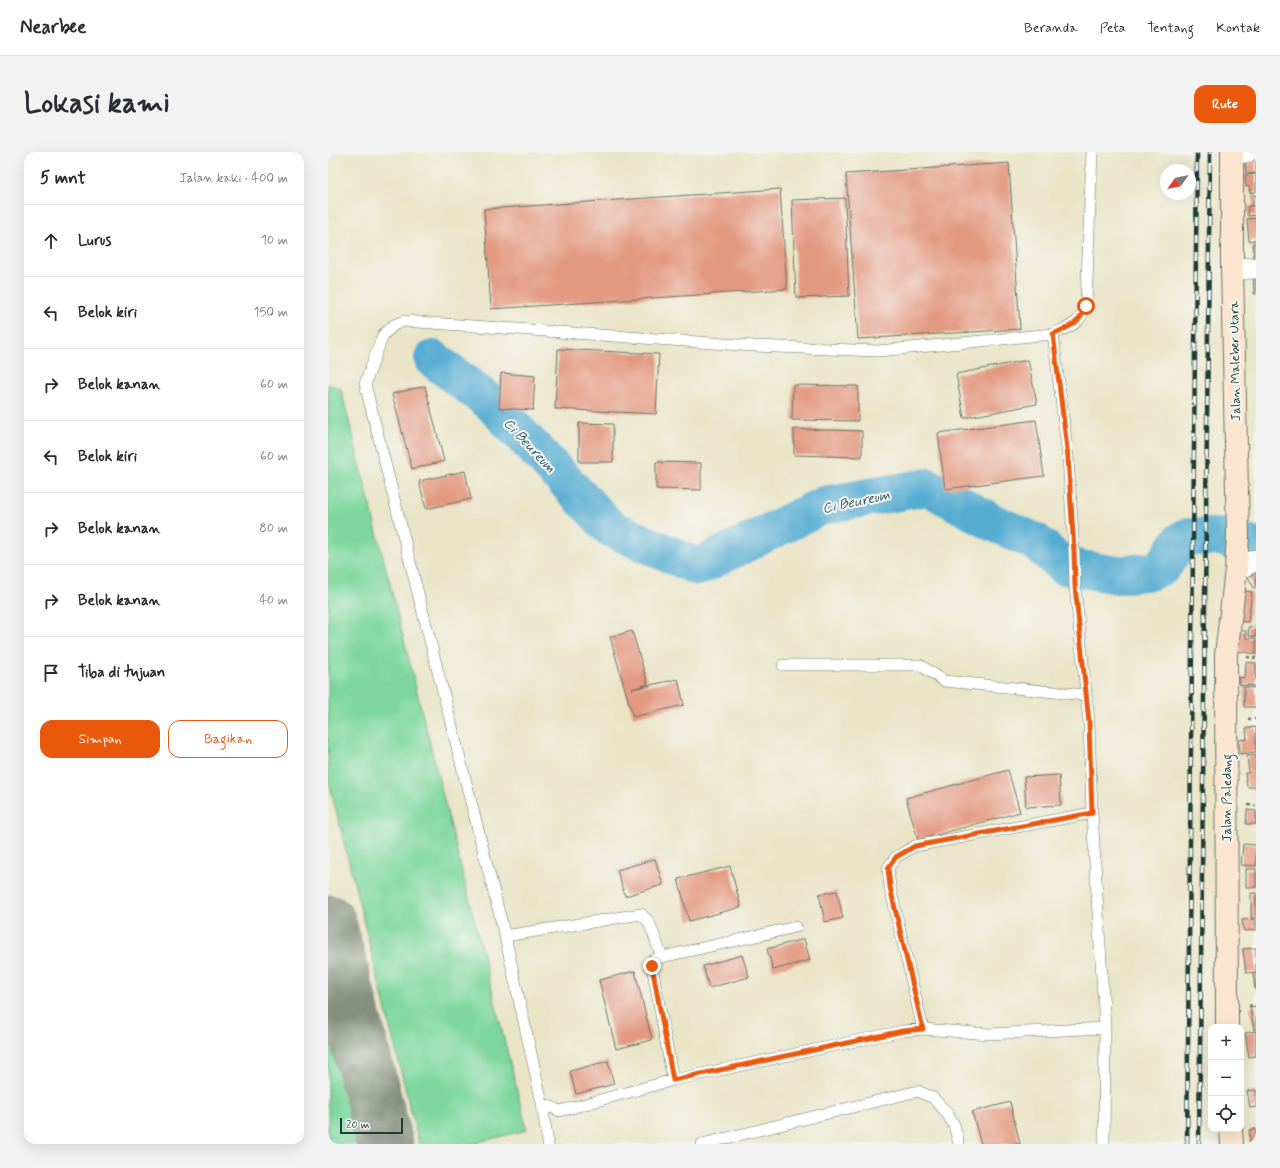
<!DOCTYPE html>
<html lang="id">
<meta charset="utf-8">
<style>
:root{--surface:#fff;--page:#f2f2f3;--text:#2b2b33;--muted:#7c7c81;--line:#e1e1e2;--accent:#ea580c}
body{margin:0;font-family:Mynerve,sans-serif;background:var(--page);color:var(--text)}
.controls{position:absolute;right:12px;bottom:12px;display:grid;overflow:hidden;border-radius:8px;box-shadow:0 4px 16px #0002}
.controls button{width:36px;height:36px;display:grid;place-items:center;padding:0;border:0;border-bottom:1px solid var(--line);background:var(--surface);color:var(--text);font:20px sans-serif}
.compass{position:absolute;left:832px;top:12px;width:36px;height:36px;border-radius:50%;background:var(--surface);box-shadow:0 4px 16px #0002;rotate:237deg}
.scale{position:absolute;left:12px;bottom:10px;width:63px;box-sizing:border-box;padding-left:4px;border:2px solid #1f3d34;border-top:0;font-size:11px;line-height:14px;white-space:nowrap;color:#1f3d34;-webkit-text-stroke:3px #f6f6f2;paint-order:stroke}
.stop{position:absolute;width:12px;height:12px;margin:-9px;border:3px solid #ea580c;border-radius:50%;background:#fff}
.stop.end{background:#ea580c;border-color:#fff;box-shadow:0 1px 4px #0008}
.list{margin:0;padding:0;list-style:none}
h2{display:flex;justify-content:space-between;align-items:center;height:52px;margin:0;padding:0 16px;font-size:17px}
h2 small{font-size:13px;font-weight:400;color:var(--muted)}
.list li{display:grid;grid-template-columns:26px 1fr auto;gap:12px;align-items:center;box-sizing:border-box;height:72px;padding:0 16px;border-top:1px solid var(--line)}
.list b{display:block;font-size:15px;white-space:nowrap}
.list em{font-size:13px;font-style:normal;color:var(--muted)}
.actions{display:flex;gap:8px;padding:12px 16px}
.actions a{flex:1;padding:9px 0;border:1px solid var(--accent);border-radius:12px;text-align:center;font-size:14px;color:var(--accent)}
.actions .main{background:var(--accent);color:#fff}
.icon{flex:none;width:22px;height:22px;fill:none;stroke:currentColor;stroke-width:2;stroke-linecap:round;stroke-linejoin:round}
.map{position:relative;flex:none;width:928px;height:992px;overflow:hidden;border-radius:12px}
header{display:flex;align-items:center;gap:24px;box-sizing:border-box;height:56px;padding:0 20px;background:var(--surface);border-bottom:1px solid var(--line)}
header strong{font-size:19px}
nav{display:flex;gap:22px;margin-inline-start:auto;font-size:14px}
.intro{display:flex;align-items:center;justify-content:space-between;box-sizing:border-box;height:96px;padding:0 24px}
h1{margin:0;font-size:28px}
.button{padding:10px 18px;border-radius:12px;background:var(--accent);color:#fff;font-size:14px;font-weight:700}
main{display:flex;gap:24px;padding:0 24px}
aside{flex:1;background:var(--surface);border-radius:12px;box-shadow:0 4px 16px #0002}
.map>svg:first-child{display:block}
.green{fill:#7dd79d;stroke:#4e8a68}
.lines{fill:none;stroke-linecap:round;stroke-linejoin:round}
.river{stroke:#55acd2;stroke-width:38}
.taxiway{stroke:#84907e;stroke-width:57}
.building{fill:#e39980}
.lane-casing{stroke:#667767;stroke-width:12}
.street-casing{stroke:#667767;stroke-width:22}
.secondary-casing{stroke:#667767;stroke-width:24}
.path{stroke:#667767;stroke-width:2.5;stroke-dasharray:3 3;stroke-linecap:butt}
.lane{stroke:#fff;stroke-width:11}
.street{stroke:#fff;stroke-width:21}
.secondary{stroke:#fbe5cf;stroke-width:22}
.rail-casing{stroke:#1f3d34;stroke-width:4.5}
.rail{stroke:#f6f6f2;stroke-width:3;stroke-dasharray:9;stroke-linecap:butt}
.route{stroke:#ea580c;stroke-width:5}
.labels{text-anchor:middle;stroke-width:4;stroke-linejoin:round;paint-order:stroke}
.street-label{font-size:13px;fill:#1f3d34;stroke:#f6f6f2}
.water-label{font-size:14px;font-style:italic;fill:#2f5e63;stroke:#f6f6f2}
</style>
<header>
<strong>Nearbee</strong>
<nav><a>Beranda</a><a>Peta</a><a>Tentang</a><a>Kontak</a></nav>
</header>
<div class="intro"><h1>Lokasi kami</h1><a class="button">Rute</a></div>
<main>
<aside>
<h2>5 mnt<small>Jalan kaki · 400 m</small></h2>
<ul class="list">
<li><svg class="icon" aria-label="ahead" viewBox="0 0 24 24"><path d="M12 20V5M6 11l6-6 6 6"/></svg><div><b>Lurus</b></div><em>10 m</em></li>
<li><svg class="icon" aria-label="left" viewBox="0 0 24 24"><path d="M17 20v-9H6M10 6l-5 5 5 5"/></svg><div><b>Belok kiri</b></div><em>150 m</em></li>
<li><svg class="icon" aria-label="right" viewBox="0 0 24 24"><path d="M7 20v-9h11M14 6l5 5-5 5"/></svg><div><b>Belok kanan</b></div><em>60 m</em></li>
<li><svg class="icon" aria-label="left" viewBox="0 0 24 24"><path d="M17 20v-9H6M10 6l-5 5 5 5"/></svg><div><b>Belok kiri</b></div><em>60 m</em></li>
<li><svg class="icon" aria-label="right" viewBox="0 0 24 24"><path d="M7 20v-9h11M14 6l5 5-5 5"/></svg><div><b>Belok kanan</b></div><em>80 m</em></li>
<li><svg class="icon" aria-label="right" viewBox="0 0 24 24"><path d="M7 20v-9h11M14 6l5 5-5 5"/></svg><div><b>Belok kanan</b></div><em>40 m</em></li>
<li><svg class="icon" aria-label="arrive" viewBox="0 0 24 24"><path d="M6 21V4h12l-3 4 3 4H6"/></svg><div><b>Tiba di tujuan</b></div></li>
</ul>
<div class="actions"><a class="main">Simpan</a><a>Bagikan</a></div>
</aside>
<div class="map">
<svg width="928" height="992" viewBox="0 0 928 992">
<rect width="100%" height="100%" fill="#f6f6f2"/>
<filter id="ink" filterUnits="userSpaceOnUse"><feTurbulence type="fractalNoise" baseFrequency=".025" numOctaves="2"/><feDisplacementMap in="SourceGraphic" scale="8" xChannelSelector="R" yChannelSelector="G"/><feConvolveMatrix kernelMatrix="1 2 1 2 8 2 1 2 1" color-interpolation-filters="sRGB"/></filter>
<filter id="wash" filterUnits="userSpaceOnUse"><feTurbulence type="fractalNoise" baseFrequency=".012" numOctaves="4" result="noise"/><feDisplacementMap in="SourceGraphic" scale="16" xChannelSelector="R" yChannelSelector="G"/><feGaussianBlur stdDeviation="0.9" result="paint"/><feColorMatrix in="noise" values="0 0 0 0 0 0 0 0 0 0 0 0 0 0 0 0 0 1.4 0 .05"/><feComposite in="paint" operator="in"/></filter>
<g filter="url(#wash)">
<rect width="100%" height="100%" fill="#eae4c7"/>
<path class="green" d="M0,232L13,237L199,978L150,990V992H91L0,626Z
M0,865L32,992H0Z"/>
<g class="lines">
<path class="river" d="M105,207L163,251L282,376L370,415L496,353L600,335L664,370L708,390L736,414L789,423L824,419L835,414L852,389L859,385H893L915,393H928"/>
<path class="taxiway" d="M0,771L57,992"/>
</g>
<g id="blocks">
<path class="building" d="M928,6V21L918,22L917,8Z
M681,11L692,177L530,187L518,22Z
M928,22V40L922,41L921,34L918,35L917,23Z
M452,37L459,137L163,157L156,57Z
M925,43H928V63L920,64V54H925Z
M517,46L521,144L468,146L464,48Z
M928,66V88L921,89L919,67Z
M925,91H928V113L926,114Z
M925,121H928V142H926Z
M230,197L331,202L328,262L227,257Z
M700,208L709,252L636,266L628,222Z
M173,221L207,224L205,258L171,256Z
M465,233L530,234V269L464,268Z
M97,234L116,309L84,317L64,242Z
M708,268L716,324L617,337L610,281Z
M251,271L285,272V310H251Z
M466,277L534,279V305L466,303Z
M328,310L373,311V338L328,337Z
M137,319L143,347L98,357L91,329Z
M928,420V435L926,436L920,425Z
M913,438L924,440L920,470L909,469Z
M928,474V484H921L920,475Z
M304,479L320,532L304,537L350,527L356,553L305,565L282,485Z
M912,479H918V486H928V502L910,499Z
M918,510L928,511V534L912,533V525L917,526Z
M916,535L928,536V555H916Z
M928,575V600L912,602L911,588L919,587L918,576Z
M928,603V635H919L917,621H921L919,604Z
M680,618L692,660L590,688L578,646Z
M731,623L733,653L698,655L696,625Z
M919,658L928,659V672H918Z
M915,692L928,693V714L913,713Z
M327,707L335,733L297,744L289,718Z
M402,714L413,755L361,769L350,727Z
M918,717H928V735H918Z
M509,739L515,766L497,770L491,742Z
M923,741H928V766H923Z
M928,767V778L916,779L914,768Z
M476,787L482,808L445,818L439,797Z
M928,796V820L918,821L915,797Z
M414,803L421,825L381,836L375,814Z
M307,819L324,888L288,897L271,828Z
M928,821V837H927L925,822Z
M928,854V877L926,878L922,855Z
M928,879V904L921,905L917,881Z
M280,909L286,932L248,942L242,919Z
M928,938V955L922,956L919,939Z
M682,950L692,992H653L644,960Z
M928,977V992H922L921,978Z"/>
</g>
</g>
<g filter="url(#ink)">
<use href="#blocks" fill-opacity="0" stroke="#667767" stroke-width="1"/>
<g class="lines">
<g class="lane-casing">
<path id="lane" d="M764,0L758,154C751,173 743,174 725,182L740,305L746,399L747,434L761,570L764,661L777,876L776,992
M455,513H592L616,529L757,543
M177,784L313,762L321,770L334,805
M595,877L562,735L560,716L568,705L587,694L764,661
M345,928L324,814L325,808L334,805L468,775
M214,951L232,959L345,928L575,879L595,877L661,882L777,876
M220,992L214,951L177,784L37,232L55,183L66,173L76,169L426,194L550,199L725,182
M374,992L590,939L605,946L618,960L626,973L631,992"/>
</g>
<g class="street-casing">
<path id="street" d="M904,1L919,0
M904,117L928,116
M908,418L928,408"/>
</g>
<g class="secondary-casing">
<path id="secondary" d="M899,875L898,503L908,418L910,383L904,117V0
M903,977L904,992"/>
</g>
<path class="path" d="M919,505L928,506
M920,567H928
M920,653L928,654
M921,854L928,853"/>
<use href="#lane" class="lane"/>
<use href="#street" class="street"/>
<use href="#secondary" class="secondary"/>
<g class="rail-casing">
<path id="rail" d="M859,992L869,0
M871,992L882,0"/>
</g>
<use href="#rail" class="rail"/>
</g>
</g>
<g class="lines" filter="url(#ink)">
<path class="route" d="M324,814L345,928L575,879L595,877L562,735L560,716L568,705L587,694L764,661L761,570L747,434L746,399L740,305L725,182C742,174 751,173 758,154"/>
</g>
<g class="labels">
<g class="street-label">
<text transform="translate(906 209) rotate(-91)" y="5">Jalan Maleber Utara</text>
<text transform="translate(898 646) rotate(-90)" y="5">Jalan Paledang</text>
</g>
<g class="water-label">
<text transform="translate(202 293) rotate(47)" y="5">Ci Beureum</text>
<text transform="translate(528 349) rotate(-12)" y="5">Ci Beureum</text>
</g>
</g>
</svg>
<div class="controls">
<button>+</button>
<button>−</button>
<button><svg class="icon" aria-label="locate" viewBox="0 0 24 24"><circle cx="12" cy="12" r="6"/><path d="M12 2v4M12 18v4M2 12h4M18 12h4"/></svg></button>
</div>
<svg class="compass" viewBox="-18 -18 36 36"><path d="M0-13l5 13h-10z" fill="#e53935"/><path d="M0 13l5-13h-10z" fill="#7c7c81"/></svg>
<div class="scale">20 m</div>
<div class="stop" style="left:758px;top:154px"></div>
<div class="stop end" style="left:324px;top:814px"></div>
</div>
</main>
